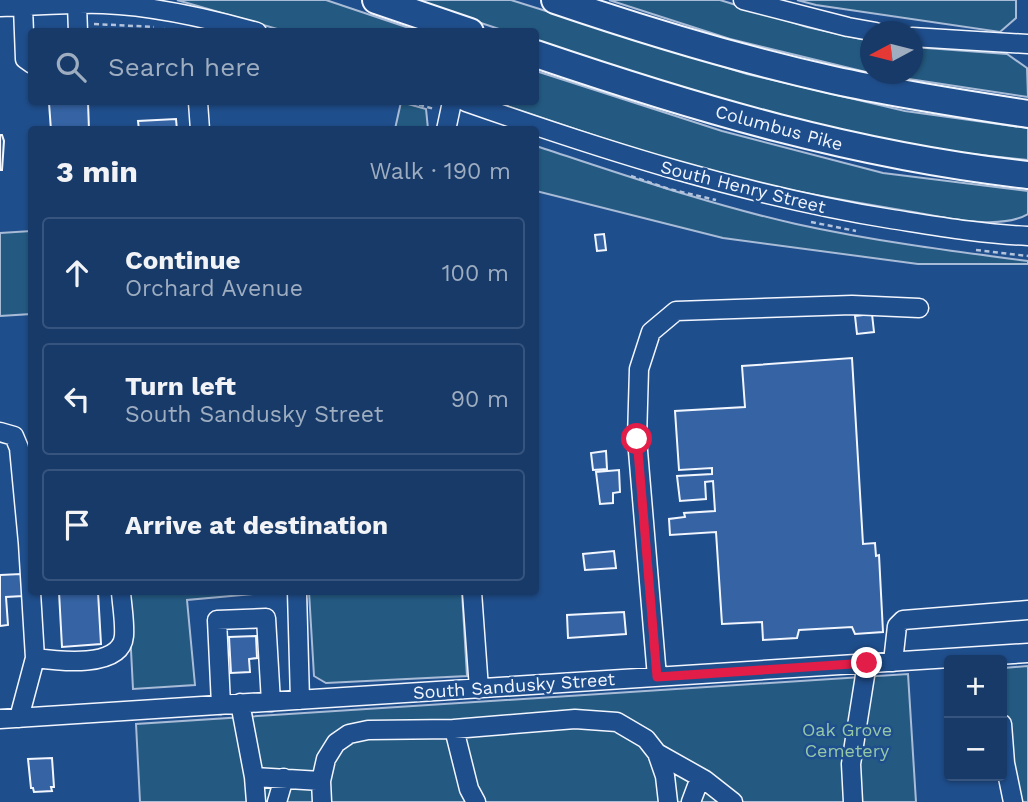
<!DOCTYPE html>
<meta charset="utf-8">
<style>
:root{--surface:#173a69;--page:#244571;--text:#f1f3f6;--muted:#9eadc0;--line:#36547d}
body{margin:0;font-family:"Work Sans",sans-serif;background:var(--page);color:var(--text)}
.controls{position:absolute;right:21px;bottom:21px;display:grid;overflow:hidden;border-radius:7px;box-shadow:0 2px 5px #0004}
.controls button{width:63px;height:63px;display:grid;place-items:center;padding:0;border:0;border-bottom:2px solid var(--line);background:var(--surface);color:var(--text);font:35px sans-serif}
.compass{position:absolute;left:860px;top:21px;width:63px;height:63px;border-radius:50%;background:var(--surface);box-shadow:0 2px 5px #0004;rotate:263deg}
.stop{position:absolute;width:21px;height:21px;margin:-16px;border:5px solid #e11d48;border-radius:50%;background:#fff}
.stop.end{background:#e11d48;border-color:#fff;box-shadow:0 2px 7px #0008}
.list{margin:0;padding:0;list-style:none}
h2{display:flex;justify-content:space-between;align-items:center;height:91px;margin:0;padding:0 28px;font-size:30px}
h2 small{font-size:23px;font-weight:400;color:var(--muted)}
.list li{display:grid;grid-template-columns:46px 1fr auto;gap:21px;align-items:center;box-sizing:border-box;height:112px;margin:0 14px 14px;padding:0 14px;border:2px solid var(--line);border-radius:7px}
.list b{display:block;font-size:26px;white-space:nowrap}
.list p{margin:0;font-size:23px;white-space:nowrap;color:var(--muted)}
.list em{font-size:23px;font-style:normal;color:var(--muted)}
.icon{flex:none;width:38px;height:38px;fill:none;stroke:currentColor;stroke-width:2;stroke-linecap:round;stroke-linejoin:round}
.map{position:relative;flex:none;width:1028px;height:802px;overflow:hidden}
.search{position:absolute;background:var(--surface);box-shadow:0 2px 5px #0004;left:28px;top:28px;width:511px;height:77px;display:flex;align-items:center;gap:18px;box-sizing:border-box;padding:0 24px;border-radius:7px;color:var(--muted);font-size:26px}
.panel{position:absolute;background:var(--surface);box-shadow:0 2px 5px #0004;left:28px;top:126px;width:511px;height:469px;border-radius:7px}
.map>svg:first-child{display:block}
.green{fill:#245a82;stroke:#a8bbd7;stroke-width:2}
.building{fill:#3563a3;stroke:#f2f6ff;stroke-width:2}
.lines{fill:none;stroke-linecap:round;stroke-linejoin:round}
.minor-casing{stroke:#f2f6ff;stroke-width:21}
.highway-casing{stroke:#f2f6ff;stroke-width:30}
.path{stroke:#b3c4dc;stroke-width:2.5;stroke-dasharray:5 3.5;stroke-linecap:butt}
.minor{stroke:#1f4e8c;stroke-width:18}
.highway{stroke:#1f4e8c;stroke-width:26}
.route{stroke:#e11d48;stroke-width:9}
.labels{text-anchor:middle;stroke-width:5;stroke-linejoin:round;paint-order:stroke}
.street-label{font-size:18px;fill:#f2f6ff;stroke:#1f4e8c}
.park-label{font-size:18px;fill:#97c8a6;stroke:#1f4e8c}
</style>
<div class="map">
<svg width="1028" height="802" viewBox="0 0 1028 802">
<rect width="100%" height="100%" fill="#1f4e8c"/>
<path class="green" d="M177,0H326L418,31H284Z
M412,0H511L747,74L905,111L1028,128V160L962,153L858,135L756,113L536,42V32L505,31Z
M609,0H720L807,27L870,41V73L730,39Z
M797,0H1016V18L1000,32L816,5Z
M913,47L1007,54L1027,68L1028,97L876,74H912Z
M536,71L722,131L883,173L1028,191V214C999,231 945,217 913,212C834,199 754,185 678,162C616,144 556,122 495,102H536Z
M401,102L426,109L428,129H395Z
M536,146C622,174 707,204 796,224C873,241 951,251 1028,261V264H918L723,238L536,191Z
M31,231V314L0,316V233Z
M128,592H276L187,600L195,685L133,689Z
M309,592H462L467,676L326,683L314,676Z
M1028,666V802H1018L1003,703L1004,668Z
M908,674L916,802H140L136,724Z"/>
<path class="building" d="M37,102H88L89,130H51L49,103L37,104Z
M176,119L177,130H139L138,121Z
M0,135H2L4,141L2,170H0Z
M604,234L606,250L597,251L595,235Z
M872,314L874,332L857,334L855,316Z
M852,358L863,544L875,543L876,556L879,555L883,632L855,634L852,627L799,630L797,638L763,640L762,622L722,624L716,532L670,535L669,519L685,517L684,513L715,511L713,481L705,482L706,499L680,501L677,476L712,474V468L679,470L675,411L745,407L742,366Z
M606,451L607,469L593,470L591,453Z
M619,470L620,492L613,493V503L600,504L596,472Z
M614,551L616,568L585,570L583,554Z
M21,574L23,596L6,597L8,625L0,626V575Z
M59,592H98L101,644L62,647Z
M624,612L626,634L568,638L567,615Z
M256,636L257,658L249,659L250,672L231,673L229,637Z
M52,758L54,787H51L52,791L34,792L33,788H31L28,759Z"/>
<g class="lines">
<g class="minor-casing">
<path id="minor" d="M743,0L848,27L876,32
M77,5L78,32
M0,7C34,6 69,3 103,4C155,6 207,18 257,32
M23,7L25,59L32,64
M912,37L1028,44
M198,102L200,130
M466,102C606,151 744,195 891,219C936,226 982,234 1028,236
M446,130L452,102
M0,432L14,436L19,448L28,543
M32,543H28L35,658
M297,592L300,700
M472,592L479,689
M893,662L897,626L903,620L1028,610
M657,677L637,439L639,369L651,332L676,311L852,305L919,308
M240,703L254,777L256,802
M221,705L217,620L266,618L271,702
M19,718L35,658C58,661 121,669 124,636C125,622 122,606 121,592
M0,719L1028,653
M1002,724L1005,763L1013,802
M657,753L705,780L697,786L691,802
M254,777L321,781L322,802
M705,780L733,802
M321,781L326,759L336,743L349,734L368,730L454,729
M277,802L284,778
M476,802L469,789L454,729L575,719L617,722L646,739L657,753L665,776L668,802
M853,802L851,764L867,663"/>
</g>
<g class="highway-casing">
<path id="highway" d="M376,0L470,32
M555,0C646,31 739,59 833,80C897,94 963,104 1028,114
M536,54C698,109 857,156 1028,175"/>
</g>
<path class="path" d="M94,24L154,27
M164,29L176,32
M411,102L434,109
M631,176L669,189L716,200
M811,222L856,231
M976,250L1028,256"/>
<use href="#minor" class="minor"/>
<use href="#highway" class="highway"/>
</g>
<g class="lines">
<path class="route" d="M637,439L657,677L867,663"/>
</g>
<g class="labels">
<g class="street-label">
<text transform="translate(779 128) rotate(15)" y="6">Columbus Pike</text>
<text transform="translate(743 187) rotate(14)" y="6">South Henry Street</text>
<text transform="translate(514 686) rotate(-4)" y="6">South Sandusky Street</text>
</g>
<g class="park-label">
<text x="847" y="736">Oak Grove<tspan x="847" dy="21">Cemetery</tspan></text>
</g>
</g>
</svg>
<div class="controls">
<button>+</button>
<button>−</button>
</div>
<svg class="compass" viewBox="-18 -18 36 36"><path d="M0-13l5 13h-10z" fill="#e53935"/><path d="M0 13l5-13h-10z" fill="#9eadc0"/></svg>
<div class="stop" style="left:637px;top:439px"></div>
<div class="stop end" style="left:867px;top:663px"></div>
<div class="search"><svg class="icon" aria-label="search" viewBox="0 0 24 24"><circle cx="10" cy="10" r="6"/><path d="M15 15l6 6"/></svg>Search here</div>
<section class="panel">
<h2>3 min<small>Walk · 190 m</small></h2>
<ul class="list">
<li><svg class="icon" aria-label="ahead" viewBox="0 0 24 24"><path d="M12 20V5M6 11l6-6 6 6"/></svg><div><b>Continue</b><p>Orchard Avenue</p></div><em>100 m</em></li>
<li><svg class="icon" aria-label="left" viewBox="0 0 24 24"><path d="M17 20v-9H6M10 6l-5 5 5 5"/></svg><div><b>Turn left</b><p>South Sandusky Street</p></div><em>90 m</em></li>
<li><svg class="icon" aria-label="arrive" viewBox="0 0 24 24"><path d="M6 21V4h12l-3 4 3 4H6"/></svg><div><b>Arrive at destination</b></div></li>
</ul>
</section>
</div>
